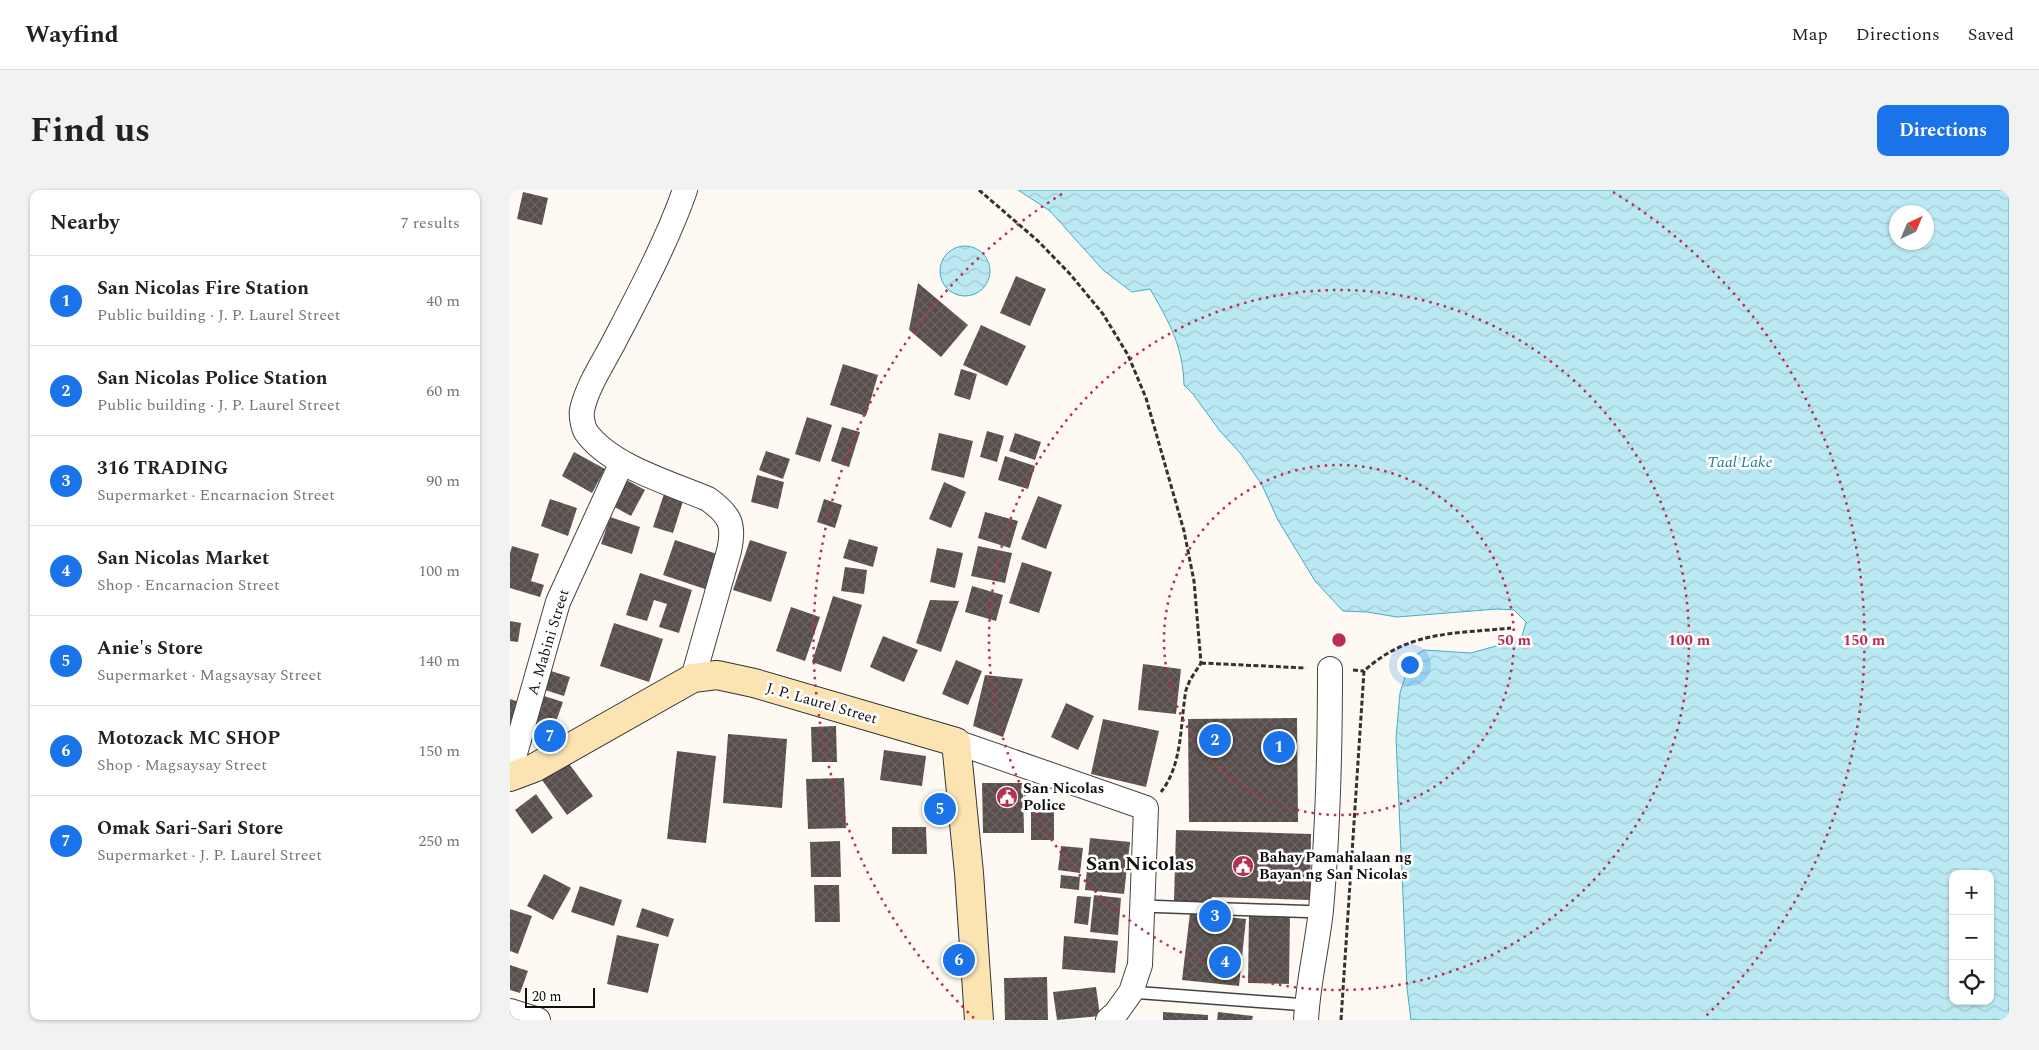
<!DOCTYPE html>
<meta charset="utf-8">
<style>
:root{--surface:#fff;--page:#f2f2f2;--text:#222;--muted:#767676;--line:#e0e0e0;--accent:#1a73e8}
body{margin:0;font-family:Spectral,serif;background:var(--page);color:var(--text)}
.controls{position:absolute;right:15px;bottom:15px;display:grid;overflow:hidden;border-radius:10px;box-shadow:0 1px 4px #0004}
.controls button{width:45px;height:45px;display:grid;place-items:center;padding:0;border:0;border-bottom:1px solid var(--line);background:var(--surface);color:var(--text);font:25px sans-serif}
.compass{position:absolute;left:1379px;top:15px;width:45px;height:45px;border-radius:50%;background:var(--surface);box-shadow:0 1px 4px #0004;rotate:44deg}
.scale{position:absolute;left:15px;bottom:12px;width:70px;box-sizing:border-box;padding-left:5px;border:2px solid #101010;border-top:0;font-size:14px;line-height:18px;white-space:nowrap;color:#101010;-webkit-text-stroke:4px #fff;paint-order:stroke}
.you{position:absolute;left:899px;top:474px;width:18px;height:18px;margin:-12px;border:4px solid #fff;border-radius:50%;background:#1a73e8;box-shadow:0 0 0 8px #1a73e833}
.badge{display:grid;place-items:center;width:32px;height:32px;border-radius:50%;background:var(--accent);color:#fff;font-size:16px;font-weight:700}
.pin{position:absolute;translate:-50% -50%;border:2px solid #fff;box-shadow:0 1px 5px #0006}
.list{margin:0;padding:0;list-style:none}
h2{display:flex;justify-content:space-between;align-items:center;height:65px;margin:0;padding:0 20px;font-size:21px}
h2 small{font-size:16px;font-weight:400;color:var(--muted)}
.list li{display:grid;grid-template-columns:32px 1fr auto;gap:15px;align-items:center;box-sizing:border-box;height:90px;padding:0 20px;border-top:1px solid var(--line)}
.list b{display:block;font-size:19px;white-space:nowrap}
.list p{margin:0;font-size:16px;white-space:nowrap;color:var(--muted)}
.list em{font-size:16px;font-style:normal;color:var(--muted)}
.icon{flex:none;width:28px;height:28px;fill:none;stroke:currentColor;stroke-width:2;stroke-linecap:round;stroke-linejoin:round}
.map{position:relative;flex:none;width:1499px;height:830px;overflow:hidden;border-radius:10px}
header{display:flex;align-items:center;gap:30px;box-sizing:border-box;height:70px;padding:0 25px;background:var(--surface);border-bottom:1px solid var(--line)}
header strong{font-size:24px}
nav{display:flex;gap:28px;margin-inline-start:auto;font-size:18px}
.intro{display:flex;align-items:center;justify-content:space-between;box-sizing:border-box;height:120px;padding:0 30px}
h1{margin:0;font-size:35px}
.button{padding:12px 22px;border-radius:10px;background:var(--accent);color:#fff;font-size:18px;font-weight:700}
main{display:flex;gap:30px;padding:0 30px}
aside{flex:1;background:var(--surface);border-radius:10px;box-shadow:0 1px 4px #0004}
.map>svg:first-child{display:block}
.water{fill:url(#water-waves);stroke:#45acc7;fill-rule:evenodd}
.building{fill:url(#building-cross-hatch)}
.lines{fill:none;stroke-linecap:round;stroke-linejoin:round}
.lane-casing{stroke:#434343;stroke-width:14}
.street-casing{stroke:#434343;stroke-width:26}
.secondary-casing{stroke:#323232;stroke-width:30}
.path{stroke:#323232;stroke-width:3;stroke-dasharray:5 2.5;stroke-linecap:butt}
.lane{stroke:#fff;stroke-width:11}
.street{stroke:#fff;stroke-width:24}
.secondary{stroke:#fbe4b2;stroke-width:28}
.ring{fill:none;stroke:#ba2e50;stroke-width:2.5;stroke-dasharray:2.5 5}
.labels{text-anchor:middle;stroke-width:5;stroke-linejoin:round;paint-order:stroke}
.street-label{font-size:15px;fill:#101010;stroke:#fff}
.poi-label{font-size:15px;font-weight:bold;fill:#101010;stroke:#fff;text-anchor:start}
.water-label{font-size:16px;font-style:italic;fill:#1f7e9c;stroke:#fff}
.district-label{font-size:20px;font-weight:bold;fill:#101010;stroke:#fff}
.centre{fill:#ba2e50;stroke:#fff;stroke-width:2.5}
.ring-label{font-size:15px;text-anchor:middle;font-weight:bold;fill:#ba2e50;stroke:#fff;stroke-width:5;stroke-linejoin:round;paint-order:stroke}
</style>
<header>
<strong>Wayfind</strong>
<nav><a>Map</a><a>Directions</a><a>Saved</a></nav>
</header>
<div class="intro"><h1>Find us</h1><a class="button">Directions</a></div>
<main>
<aside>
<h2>Nearby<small>7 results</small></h2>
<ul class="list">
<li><span class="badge">1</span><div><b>San Nicolas Fire Station</b><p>Public building · J. P. Laurel Street</p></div><em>40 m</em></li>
<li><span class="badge">2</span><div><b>San Nicolas Police Station</b><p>Public building · J. P. Laurel Street</p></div><em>60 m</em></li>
<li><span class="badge">3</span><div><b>316 TRADING</b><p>Supermarket · Encarnacion Street</p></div><em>90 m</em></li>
<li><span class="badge">4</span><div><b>San Nicolas Market</b><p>Shop · Encarnacion Street</p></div><em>100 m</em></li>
<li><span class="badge">5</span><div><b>Anie's Store</b><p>Supermarket · Magsaysay Street</p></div><em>140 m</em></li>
<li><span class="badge">6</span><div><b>Motozack MC SHOP</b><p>Shop · Magsaysay Street</p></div><em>150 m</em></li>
<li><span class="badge">7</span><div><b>Omak Sari-Sari Store</b><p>Supermarket · J. P. Laurel Street</p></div><em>250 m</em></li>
</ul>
</aside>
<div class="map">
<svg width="1499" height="830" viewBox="0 0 1499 830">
<defs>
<pattern id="water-waves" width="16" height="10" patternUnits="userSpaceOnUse" patternTransform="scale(1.25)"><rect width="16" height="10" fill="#bbe9f3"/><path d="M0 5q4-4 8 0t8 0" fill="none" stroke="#a0c7cf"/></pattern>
<pattern id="building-cross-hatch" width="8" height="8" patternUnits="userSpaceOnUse" patternTransform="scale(1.25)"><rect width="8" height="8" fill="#584f4d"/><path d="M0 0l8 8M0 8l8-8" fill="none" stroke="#6b6462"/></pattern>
</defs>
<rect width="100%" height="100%" fill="#fefaf3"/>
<path class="water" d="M508,0H1499V830H901L897,798L886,548L890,503L896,484L904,466L914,460L961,463L1004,451L1012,446L1016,432L1004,420L987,419L887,427L857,422L833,421L805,391L768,330L752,295L731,264L710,241L683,204L674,195C673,156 659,132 640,99L622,102L593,80L540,21ZM1386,22H1416V52H1386ZM1443,684H1480V811H1443Z
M430 81a25 25 0 1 1 50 0a25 25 0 1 1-50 0Z"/>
<path class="building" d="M13,2L38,8L32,35L7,29Z
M506,86L536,99L520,136L490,123Z
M408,93L458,135L431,167L399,140Z
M471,135L516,156L497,196L453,175Z
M333,174L368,185L356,226L320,215Z
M451,179L467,184L460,210L444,205Z
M297,227L322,235L310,272L285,264Z
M332,237L350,242L339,277L321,271Z
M477,241L494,246L487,272L470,267Z
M429,243L463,251L454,288L421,280Z
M505,243L531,252L525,270L499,261Z
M256,261L280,269L273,289L249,280Z
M64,262L95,279L82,303L52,286Z
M495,266L525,276L518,299L488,290Z
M247,285L274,292L268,319L241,312Z
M111,287L135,300L121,326L97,313Z
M434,292L456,302L441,338L419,329Z
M155,301L174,308L163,343L143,337Z
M528,306L552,315L536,359L511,349Z
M40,309L67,318L58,346L31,336Z
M314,309L332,315L325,338L307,332Z
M475,322L508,331L500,358L468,348Z
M100,327L130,337L122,364L91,354Z
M339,349L368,357L363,377L333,368Z
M165,350L207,364L195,399L153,385Z
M240,350L277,362L261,412L223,400Z
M2,356L29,364L21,391L34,395L30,407L0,398V363Z
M468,356L502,363L495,393L461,386Z
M427,358L453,363L445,398L420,392Z
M512,372L542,382L529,423L499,413Z
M335,377L357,380L354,404L331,401Z
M130,383L182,400L169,443L149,437L157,414L144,410L137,431L116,425Z
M462,396L493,405L486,431L455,422Z
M323,406L352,415L331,482L302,472Z
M420,410L449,411L431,462L406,453Z
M281,417L310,427L295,471L266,461Z
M0,431L11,433L8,452L0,451Z
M104,433L153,449L139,492L90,476Z
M373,446L408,460L394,492L360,477Z
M446,470L472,481L458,515L432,504Z
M633,474L671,479L666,524L628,520Z
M41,481L60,487L54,506L35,500Z
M475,485L513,489L493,547L463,536Z
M31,505L53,512L43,540L22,533Z
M0,509L12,513L3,538L0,537Z
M556,513L584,526L568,560L541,547Z
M787,528L788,632H679L678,529Z
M593,529L649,541L636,597L581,584Z
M326,536L327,572H302L301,537Z
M218,544L277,549L272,618L213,613Z
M374,560L416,566L412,596L370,590Z
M167,561L206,566L196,653L157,649Z
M57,571L83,606L57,625L32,590Z
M334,588L336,638L298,639L296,589Z
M472,593H513L514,643H473Z
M26,604L43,628L22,644L5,620Z
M521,622H544V650H521Z
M382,637H416L417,664H382Z
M666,640L801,644L800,710L702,707L701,712L664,711Z
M580,648L620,652L614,704L575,700Z
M330,651L331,687H301L300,652Z
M551,656L573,658L570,683L548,680Z
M34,684L61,698L43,730L17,716Z
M551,685L570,687L569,700L550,698Z
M304,695H329L330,732H305Z
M70,696L112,710L104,736L61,722Z
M584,705L611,708L608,745L580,742Z
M567,706L581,707L578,735L564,733Z
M132,718L164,729L158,747L126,737Z
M0,719L22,726L8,764L0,761Z
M680,723L736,729L729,796L672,790Z
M739,724L780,725L779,794L738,793Z
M107,745L149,754L138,803L97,794Z
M554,746L608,751L605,783L552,779Z
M0,775L18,781L10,803L0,800Z
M537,787L538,830H495L494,788Z
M586,797L590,826L547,830L543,802Z
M653,822L698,825V830H653Z
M708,822L743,826L742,830H707Z"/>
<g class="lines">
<g class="lane-casing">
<path id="lane" d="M632,716L810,722
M621,802L797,815"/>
</g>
<g class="street-casing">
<path id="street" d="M175,0C158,49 130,102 106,148C94,172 78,194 72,220C71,226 73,237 76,242C100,276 160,293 198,309C220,325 225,334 219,361L183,488
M446,552L636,618L630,775L621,802L606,823L598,830
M0,581L48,412L112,272
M0,821L28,830
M796,830C798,793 807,757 811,720C818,640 820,560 820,479"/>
</g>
<g class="secondary-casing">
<path id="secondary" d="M0,587L24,578L183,488L207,485L244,493L446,552L459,683L469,830"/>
</g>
<path class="path" d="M469,0L528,51L560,84L593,124L618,165L636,208L674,341L684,391L691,473L680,490L676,500C670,534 673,574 651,602
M691,473L796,478
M843,480L854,481
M831,830L854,481C899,440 945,444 1001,438"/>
<use href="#lane" class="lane"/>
<use href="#street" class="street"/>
<use href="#secondary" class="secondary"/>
</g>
<g class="ring">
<circle cx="829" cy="450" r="175"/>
<circle cx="829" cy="450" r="350"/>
<path d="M464 828A525 525 0 0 1 555 2M1103 2A525 525 0 0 1 1194 828"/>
</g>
<defs>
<g id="civic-disc" transform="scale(1.125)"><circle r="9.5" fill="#ba2e50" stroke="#fff"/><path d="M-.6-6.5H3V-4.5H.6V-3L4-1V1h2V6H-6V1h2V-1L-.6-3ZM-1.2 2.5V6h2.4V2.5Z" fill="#fff"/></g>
</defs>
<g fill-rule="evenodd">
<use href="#civic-disc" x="497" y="607"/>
<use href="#civic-disc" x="733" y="676"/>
</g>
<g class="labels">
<g class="street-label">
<text transform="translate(38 452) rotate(-73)" y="5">A. Mabini Street</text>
<text transform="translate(312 513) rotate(16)" y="5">J. P. Laurel Street</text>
</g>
<g class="poi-label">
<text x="513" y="603">San Nicolas<tspan x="513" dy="17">Police</tspan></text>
<text x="749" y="672">Bahay Pamahalaan ng<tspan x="749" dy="17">Bayan ng San Nicolas</tspan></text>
</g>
<g class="water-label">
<text x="1230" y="277">Taal Lake</text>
</g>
<g class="district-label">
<text x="630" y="680">San Nicolas</text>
</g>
</g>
<circle cx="829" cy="450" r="8" class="centre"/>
<g class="ring-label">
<text x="1004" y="455">50 m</text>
<text x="1179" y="455">100 m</text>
<text x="1354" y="455">150 m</text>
</g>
</svg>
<div class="controls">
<button>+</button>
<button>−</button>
<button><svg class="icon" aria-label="locate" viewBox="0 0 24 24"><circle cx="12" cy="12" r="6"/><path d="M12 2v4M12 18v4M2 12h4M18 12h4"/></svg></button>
</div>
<svg class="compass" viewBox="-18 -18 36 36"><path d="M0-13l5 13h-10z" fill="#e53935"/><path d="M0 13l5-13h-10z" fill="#767676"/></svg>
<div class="scale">20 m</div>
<div class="you"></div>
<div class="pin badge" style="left:769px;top:557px">1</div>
<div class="pin badge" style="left:705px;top:550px">2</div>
<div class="pin badge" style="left:705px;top:726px">3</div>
<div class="pin badge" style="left:715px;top:772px">4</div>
<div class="pin badge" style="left:430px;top:619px">5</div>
<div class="pin badge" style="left:449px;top:770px">6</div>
<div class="pin badge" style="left:40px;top:546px">7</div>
</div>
</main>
